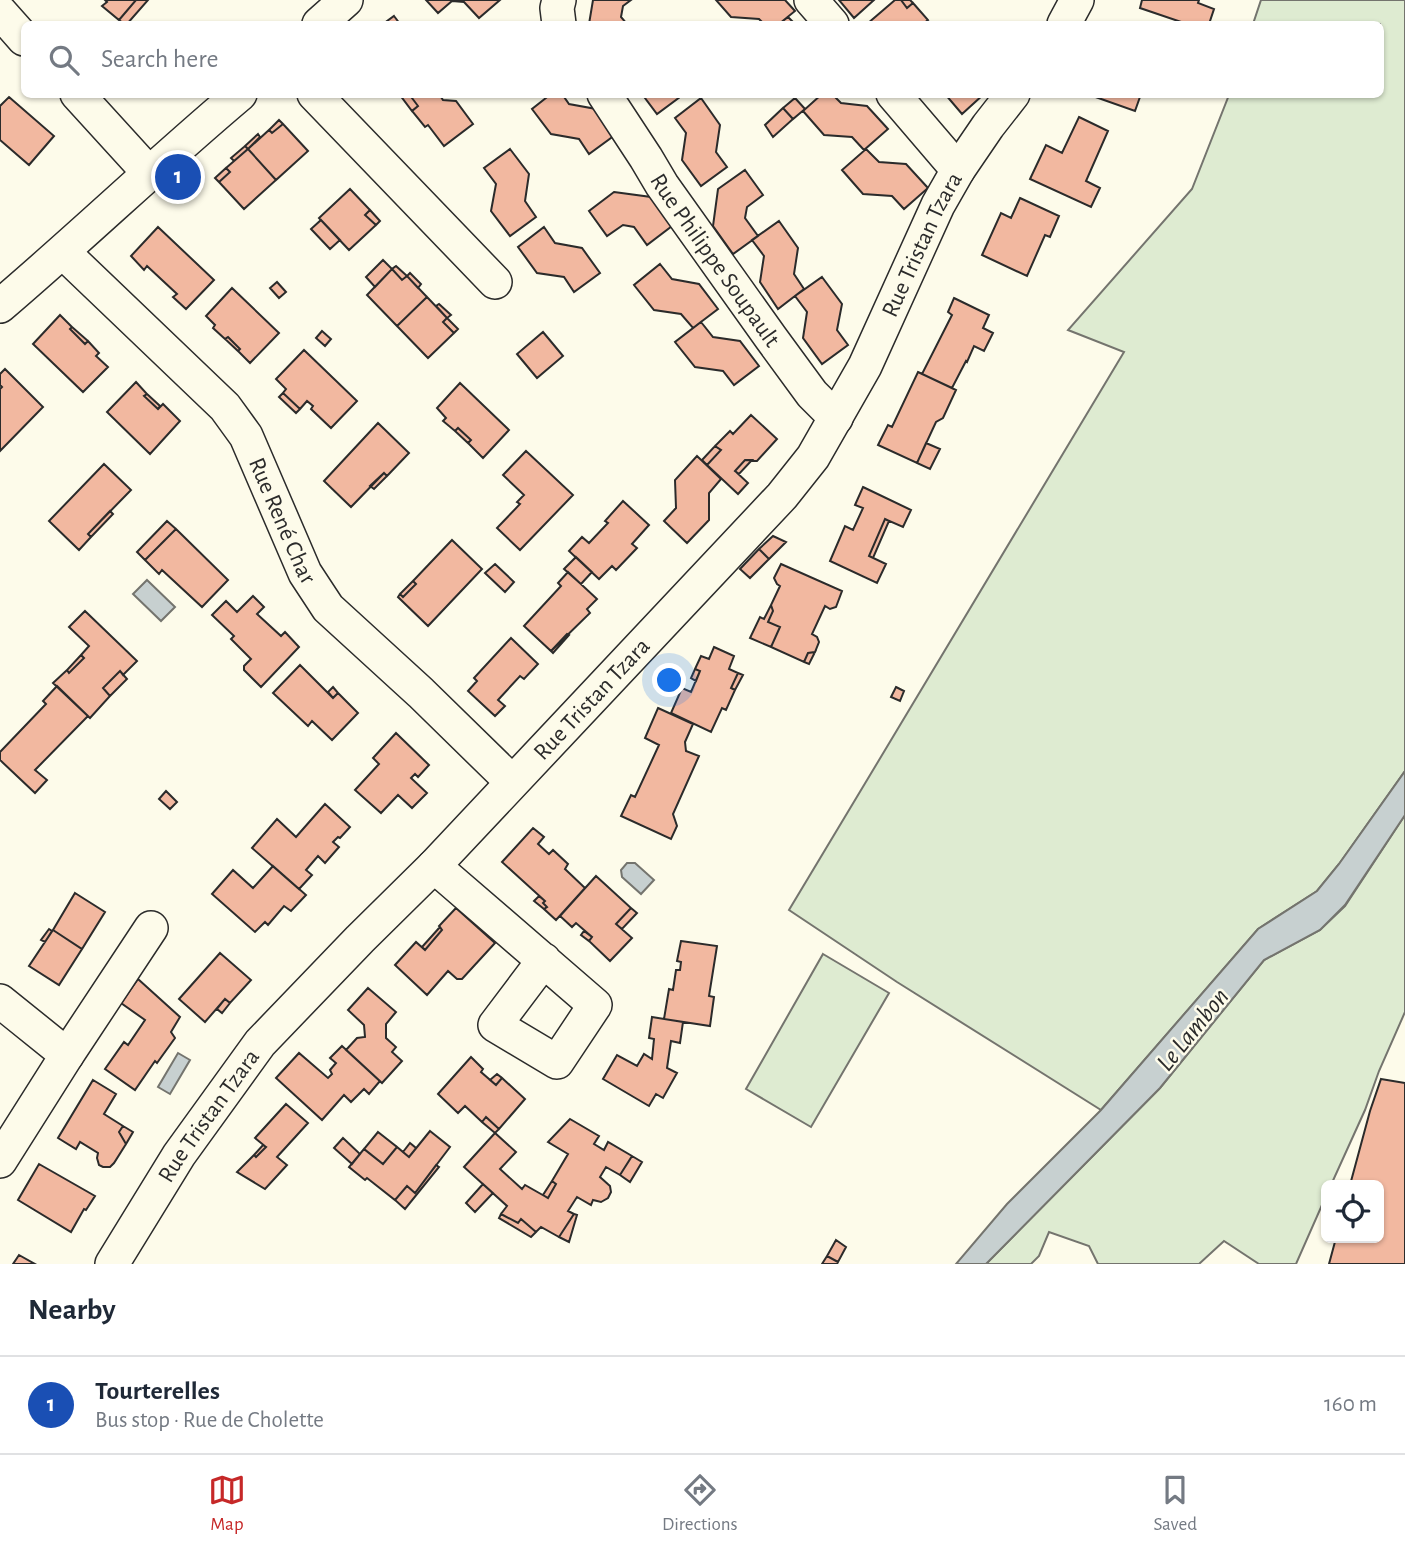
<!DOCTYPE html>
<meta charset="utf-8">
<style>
:root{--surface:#fff;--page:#f6f6f7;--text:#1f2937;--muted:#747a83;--line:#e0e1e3;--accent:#c62828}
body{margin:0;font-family:"Alegreya Sans",sans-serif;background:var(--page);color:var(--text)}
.controls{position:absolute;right:21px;bottom:21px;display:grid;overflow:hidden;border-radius:10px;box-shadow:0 2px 5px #0004}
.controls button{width:63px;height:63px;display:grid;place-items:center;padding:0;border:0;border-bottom:2px solid var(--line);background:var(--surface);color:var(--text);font:35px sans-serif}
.you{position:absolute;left:670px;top:681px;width:24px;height:24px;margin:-18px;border:5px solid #fff;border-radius:50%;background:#1a73e8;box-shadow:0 0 0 10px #1a73e833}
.badge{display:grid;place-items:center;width:46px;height:46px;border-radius:50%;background:var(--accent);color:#fff;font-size:23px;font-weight:700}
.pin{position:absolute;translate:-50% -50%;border:4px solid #fff;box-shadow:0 2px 7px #0006}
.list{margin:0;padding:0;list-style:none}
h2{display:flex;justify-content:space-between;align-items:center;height:91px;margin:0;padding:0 28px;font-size:30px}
h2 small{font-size:23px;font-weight:400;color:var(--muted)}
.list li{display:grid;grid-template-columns:46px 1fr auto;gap:21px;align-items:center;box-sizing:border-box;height:98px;padding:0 28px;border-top:2px solid var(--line)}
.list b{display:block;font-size:26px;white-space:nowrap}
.list p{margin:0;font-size:23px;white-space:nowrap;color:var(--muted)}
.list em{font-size:23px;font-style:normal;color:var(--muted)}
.icon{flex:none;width:38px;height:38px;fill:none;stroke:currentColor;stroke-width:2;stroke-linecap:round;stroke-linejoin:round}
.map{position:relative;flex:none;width:1405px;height:1264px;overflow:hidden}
.search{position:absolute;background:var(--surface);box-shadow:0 2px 5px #0004;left:21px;right:21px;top:21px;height:77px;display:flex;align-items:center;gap:18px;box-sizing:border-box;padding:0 24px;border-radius:10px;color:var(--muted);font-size:26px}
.sheet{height:189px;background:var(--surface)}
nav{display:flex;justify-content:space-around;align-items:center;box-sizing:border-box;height:98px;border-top:2px solid var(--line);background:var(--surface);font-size:19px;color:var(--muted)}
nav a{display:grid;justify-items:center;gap:4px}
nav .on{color:var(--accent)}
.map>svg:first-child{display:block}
.green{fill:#deebd1;stroke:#74746e;stroke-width:2}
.water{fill:#c7d0d0;stroke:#74746e;stroke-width:2}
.building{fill:#f2b8a0;stroke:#2b2b2b;stroke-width:2}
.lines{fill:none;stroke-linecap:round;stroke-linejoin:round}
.minor-casing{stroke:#2b2b2b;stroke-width:36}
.minor{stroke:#fdfbea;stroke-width:33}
.labels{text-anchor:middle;stroke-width:5;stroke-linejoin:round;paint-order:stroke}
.street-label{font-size:24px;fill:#2b2b2b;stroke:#fdfbea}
.water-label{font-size:26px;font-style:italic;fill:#2b2b2b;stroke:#fdfbea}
</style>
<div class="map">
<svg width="1405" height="1264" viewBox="0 0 1405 1264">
<rect width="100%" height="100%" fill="#fdfbea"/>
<path class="green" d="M1261,0H1405V771L1339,864L1317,891L1258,929L1101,1110L897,982L789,910L1124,352L1068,330L1192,189L1229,95L1380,94V24H1253Z
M1405,815V1012L1379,1071L1365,1110L1331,1185H1326V1196L1296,1264H1259L1224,1241L1199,1264H1098L1089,1246L1049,1232L1039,1256L1031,1264H986L1160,1088L1264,960L1320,930L1345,906Z
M823,954L889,993L811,1127L746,1089Z"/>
<path class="water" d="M147,580L175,607L161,621L133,594Z
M1405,771V815L1345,905L1320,930L1264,960L1160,1088L986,1264H956L1007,1204L1101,1110L1258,929L1317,891L1339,864Z
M627,863H635L654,880L641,894L622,877L621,870Z
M178,1053L190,1060L170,1094L158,1087Z"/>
<path class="building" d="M105,0H136L119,20L102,6L107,2Z
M136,0H148L127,24H124L119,20Z
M426,0H500L479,18L464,2L452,1L438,13Z
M593,0H631L623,6L621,17L627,24H589Z
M716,0H785L795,11L779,24H764L759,19L731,17Z
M839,0H874L854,18Z
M895,0H901L907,8L913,3L928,20L924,23L925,24H867Z
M901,0H910L913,3L907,8Z
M1142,0H1199L1198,3L1214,9L1209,24H1187L1140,8Z
M394,16L400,24H383Z
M788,17L795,24H779Z
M409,94L418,106L412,111L400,95Z
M409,94H439L443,100L456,101L473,124L444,146L428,125L425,127L412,111L418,106Z
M551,94H562L569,104L596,109L615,135L589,154L579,139L551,134L532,109Z
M642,94H684L657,114Z
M822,94H832L841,103L867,106L888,129L864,150L852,137L824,135L803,111Z
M945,94H984L962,114Z
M1087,94H1141L1135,111Z
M9,97L54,136L29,165L0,140V106Z
M701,98L720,125L716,152L727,167L701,186L682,160L686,133L675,118Z
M795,98L805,109L793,119L783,108Z
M783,108L793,119L773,137L765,125Z
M1079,117L1108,131L1086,181L1100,188L1091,207L1030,179L1046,145L1062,153Z
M279,120L283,124L272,133L269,130Z
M283,124L308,151L276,180L248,149L269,130L272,133Z
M258,134L260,137L248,149L245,146Z
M245,146L248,149L234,161L231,158Z
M248,149L276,180L244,209L219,182L230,172L226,168Z
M510,149L529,174L525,201L536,217L510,236L491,211L496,184L484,168Z
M866,149L879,162L906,164L928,188L904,209L892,196L863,194L842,170Z
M226,168L230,172L219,182L215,178Z
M745,170L763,195L747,207L745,218L758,236L733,254L713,226L718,189Z
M179,174L186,182L174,192L168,185Z
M350,189L370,210L365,215L376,225L349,250L319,218Z
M614,192L651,197L672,226L647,245L634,227L623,225L607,236L589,211Z
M1020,198L1059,216L1050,237L1045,235L1027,276L982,255L1001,213L1011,218Z
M370,210L380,221L376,225L365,215Z
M321,220L340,240L330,249L311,229Z
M779,221L798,248L794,274L804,289L778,309L760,282L764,256L752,240Z
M158,227L214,280L186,309L173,297L177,294L147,266L144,270L131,256Z
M544,227L555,243L582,248L600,273L574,292L564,277L537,273L518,247Z
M383,260L392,269L375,287L366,277Z
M660,264L672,279L699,284L718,309L693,328L681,314L654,310L634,285Z
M396,266L407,276L402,280L392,269Z
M392,269L402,280L407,276L427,297L397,326L367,295Z
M410,273L421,284L418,288L407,276Z
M822,277L842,304L837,330L848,345L822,364L803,338L807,312L795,296Z
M277,282L286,292L279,298L270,288Z
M232,288L279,333L250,363L238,351L240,349L228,337L225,339L213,328L215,325L206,316Z
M427,297L447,318L443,322L454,333L428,358L397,326Z
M954,298L989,315L983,328L993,333L984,351L974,346L967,362L966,361L952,388L922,374L952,315L948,312Z
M439,304L451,315L447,318L436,306Z
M60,315L72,327L70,329L85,344L88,341L99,353L96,356L108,367L83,392L33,344Z
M447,318L458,329L454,333L443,322Z
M701,322L713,337L740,341L759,366L734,385L723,371L695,367L675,342Z
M72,327L88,341L85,344L70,329Z
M322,331L331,339L325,346L316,338Z
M543,332L563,356L537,378L517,354Z
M228,337L240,349L238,351L225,339Z
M304,350L357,401L331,428L311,409L313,406L307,401L300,409L283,393L286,389L276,379Z
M5,369L43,407L0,451V389L2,387L0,385V374Z
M918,372L956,390L943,418L936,422L917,463L878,445L888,425L892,427Z
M136,382L147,394L144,396L158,409L163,404L180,421L150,454L107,412Z
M460,383L509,430L483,458L468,443L471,440L458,428L455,431L443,421L446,418L437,408Z
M283,393L300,409L296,413L279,397Z
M147,394L160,406L158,409L144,396Z
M751,415L777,439L757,461L745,460L735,471L748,483L738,494L707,465L721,450L715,446L730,431L733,434Z
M378,423L409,453L387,476L384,473L351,507L324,481Z
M458,428L471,440L468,443L455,431Z
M926,443L940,449L930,469L917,463Z
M715,446L721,450L707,465L702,460Z
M526,451L573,495L520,550L497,528L520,504L517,502L524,495L503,475Z
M697,456L721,479L709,493V520L687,543L664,521L676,508L675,480Z
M745,460H752L739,474L735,471Z
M104,464L131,490L88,534L91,537L79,550L49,521Z
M384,473L387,476L374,489L370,486Z
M863,487L911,510L903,527L885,519L869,556L886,564L877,583L830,561L845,526L853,530L863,508L855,505Z
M623,501L649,525L632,544L637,548L616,570L612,566L599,579L569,551L582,537L589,543L608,523L605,521Z
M110,511L113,514L91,537L88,534Z
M885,519L889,521L873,558L869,556Z
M167,521L176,529L145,560L137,552Z
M176,529L228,580L202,607L162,570L159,574L145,560Z
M773,536L786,542L769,559L759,549Z
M452,540L482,569L428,626L398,597L400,594L403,597L416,584L413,581Z
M759,549L769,559L750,578L740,569Z
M576,557L592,572L581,584L564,569Z
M495,564L514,582L505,592L485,573Z
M781,564L842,591L836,607L830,609L825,606L812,634L817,637L819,642L815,652L808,653L804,662L771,647L780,627L768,622L773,611L771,605L780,586L777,584L774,578Z
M568,572L597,599L587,609L590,613L551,651L524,626L561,586L558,583Z
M413,581L416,584L403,597L400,594Z
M253,596L264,607L257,614L281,636L285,632L299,647L261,687L244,670V666L251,659L231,639L234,636L212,615L226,601L237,612Z
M771,605L773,611L768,622L780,627L771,647L750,638L760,617L764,619Z
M85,611L137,661L123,675L120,671L103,688L110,696L90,718L53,683L67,670L69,673L84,658L81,655L89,646L69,627Z
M567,634L569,635L553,653L551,651Z
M511,638L538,664L524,679L520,676L498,700L505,706L495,716L468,691L477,681L474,678Z
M714,647L734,656L729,669L738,673L731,688L735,690L726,710L722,708L711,732L671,713L682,688L691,692L700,671L695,669L701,656L709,659Z
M815,652L809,664L804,662L808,653Z
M81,655L84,658L69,673L67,670Z
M300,665L333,698L338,693L358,713L332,740L312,721L308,726L273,693Z
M695,669L700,671L696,681L691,678Z
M120,671L127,679L110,696L103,688Z
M738,673L743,675L735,690L731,688Z
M57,686L88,716L35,770L47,780L35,793L0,760V752L46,704L43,701Z
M333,687L338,693L333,698L328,692Z
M896,687L904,691L900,701L891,697Z
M658,708L693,724L685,742L686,751L699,756L673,814L677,826L671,839L621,816L631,795L635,797L659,745L645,738Z
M396,733L429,765L418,777L415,774L411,778L427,793L412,808L398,795L381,813L355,790L379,764L373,758Z
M166,791L177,802L170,809L159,799Z
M325,804L350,827L340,838L338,837L333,842L339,847L325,863L318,856L306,870L312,875L299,889L252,848L277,819L296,837Z
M533,828L544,837L538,844L549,854L553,850L568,864L565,869L585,888L556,920L544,909L547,907L543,903L545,901L502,862Z
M273,866L306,895L291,911L284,906L268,925L265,922L255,932L212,894L233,870L253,888Z
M596,876L631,908L616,924L632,938L610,961L589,941L592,937L576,923L572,927L560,916Z
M75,893L105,912L82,949L53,930Z
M539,896L545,901L543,903L547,907L544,909L534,901Z
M456,908L495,943L462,979H457L448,971L427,995L395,965L416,942L425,950L442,930L439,926Z
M631,908L637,913L622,929L616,924Z
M440,927L442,930L425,950L422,947Z
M49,929L52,931L45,942L41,940Z
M53,930L82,949L59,985L29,966Z
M584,931L592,937L589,941L581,935Z
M681,941L717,946L709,996L714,997L710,1026L664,1019L669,989L673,990L676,970H680L681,962L677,961Z
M220,953L251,980L230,1003L225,999L205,1022L179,999Z
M138,979L180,1017L171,1032L175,1038L157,1063L155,1061L135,1090L105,1069L124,1042L128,1045L145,1020L121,1003Z
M368,988L396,1012L386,1024V1038L396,1047L392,1052L402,1061L382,1083L346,1050L357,1038L365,1037L364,1025L348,1010Z
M225,999L230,1003L222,1013L217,1009Z
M652,1017L683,1022L680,1043L671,1041L667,1068L677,1073L663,1098L656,1094L649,1106L603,1079L617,1055L637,1066L644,1054L652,1059L654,1039L649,1038Z
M342,1046L380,1081L369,1094L364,1089L351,1102L344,1095L322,1120L276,1078L299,1053L328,1078L332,1074L330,1070L336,1063L330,1058Z
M471,1057L483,1069L481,1072L496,1085L502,1078L525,1099L499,1129L486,1117L482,1122L465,1106L458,1113L438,1094Z
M497,1074L502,1078L496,1085L490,1080Z
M1381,1079L1405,1083V1264H1329L1336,1238H1379V1185H1350L1370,1111Z
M93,1080L116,1094L104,1114L123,1126L119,1132L126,1144L114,1163L110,1167H103L99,1165L97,1158L98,1153L80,1142L76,1149L58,1138Z
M286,1104L308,1123L277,1157L287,1165L265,1189L237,1172L254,1155L256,1157L266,1147L255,1138Z
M486,1117L499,1129L495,1133L482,1122Z
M570,1119L599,1136L594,1144L604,1150L608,1142L632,1156L620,1175L606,1167L600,1177L610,1186L611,1192L608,1198L601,1202L593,1200L591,1205L577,1197L568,1211L574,1214L559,1237L541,1227L536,1232L521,1219L518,1223L501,1214L507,1206L464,1167L495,1133L516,1152L500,1169L522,1189L525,1185L548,1198L556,1184L552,1181L568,1154L548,1142Z
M123,1126L133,1132L126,1144L119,1132Z
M430,1131L450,1147L415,1193L407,1186L395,1200L367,1178L365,1180L349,1167L364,1149L383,1164L397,1147L409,1157Z
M378,1132L397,1147L383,1164L364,1149Z
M343,1138L360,1154L352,1164L334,1148Z
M410,1143L416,1148L409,1157L403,1152Z
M263,1145L266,1147L256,1157L254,1155Z
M632,1156L642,1162L630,1182L620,1175Z
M39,1164L95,1196L86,1210L84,1209L71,1232L18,1200Z
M436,1165L439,1167L405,1209L395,1200L407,1186L415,1193Z
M552,1181L556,1184L548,1198L543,1195Z
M483,1184L493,1193L475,1212L466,1203Z
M501,1214L518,1223L521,1219L536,1232L531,1237L499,1218Z
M574,1214L577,1215L569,1242L559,1237Z
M836,1240L846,1247L838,1262L827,1256Z
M19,1255L35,1264H13Z
M827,1256L838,1262L837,1264H822Z"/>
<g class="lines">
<g class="minor-casing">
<g id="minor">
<path d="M811,0L832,24"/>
<path d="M0,12L24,39"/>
<path d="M319,24L346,0"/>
<path d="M559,24L557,8L559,0"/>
<path d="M1064,24L1077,0"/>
<path d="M77,94L149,173"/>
<path d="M314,94L495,282"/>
<path id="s1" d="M604,94L646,158L662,185L771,338L812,394L836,418"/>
<path d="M893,94L958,170"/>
<path id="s2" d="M63,252L225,407L246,436L305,573L328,608L421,693L512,782"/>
<path d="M0,306C81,237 158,163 240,94"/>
<path d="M434,866L595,1005L557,1062L495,1025L544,960"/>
<path d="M0,1001L67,1055L0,1161"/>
<path d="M67,1055L151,928"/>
<path id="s3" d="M112,1264L179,1155L260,1043L360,939L434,866L782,496L813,457L865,366L938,205L958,170L988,126L1013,94"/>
</g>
</g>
<use href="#minor" class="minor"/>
</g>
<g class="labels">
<g class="street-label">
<text dy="8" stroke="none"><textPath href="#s3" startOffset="1311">Rue Tristan Tzara</textPath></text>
<text dy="8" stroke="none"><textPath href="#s1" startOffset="200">Rue Philippe Soupault</textPath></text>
<text dy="8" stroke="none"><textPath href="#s2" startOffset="352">Rue René Char</textPath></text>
<text dy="8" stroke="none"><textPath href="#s3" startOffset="744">Rue Tristan Tzara</textPath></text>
<text dy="8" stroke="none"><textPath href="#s3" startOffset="177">Rue Tristan Tzara</textPath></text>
</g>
<g class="water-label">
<text transform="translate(1192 1029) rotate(-51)" y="9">Le Lambon</text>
</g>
</g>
</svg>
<div class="controls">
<button><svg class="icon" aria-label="locate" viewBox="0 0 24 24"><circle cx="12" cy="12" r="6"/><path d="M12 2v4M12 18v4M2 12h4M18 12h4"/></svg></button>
</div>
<div class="you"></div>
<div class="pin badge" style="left:178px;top:177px;background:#1a4fb4">1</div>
<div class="search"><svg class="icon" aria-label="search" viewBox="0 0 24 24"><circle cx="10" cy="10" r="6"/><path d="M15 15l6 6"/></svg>Search here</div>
</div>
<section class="sheet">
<h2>Nearby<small></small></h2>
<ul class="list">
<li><span class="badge" style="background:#1a4fb4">1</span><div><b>Tourterelles</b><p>Bus stop · Rue de Cholette</p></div><em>160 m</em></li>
</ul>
</section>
<nav>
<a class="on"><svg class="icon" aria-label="map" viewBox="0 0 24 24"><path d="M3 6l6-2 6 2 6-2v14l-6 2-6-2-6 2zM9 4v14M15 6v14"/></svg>Map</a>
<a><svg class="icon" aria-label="directions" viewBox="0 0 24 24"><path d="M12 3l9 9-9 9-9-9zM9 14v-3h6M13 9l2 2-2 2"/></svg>Directions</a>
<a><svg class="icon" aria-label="saved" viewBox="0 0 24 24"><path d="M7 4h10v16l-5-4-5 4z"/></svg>Saved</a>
</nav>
